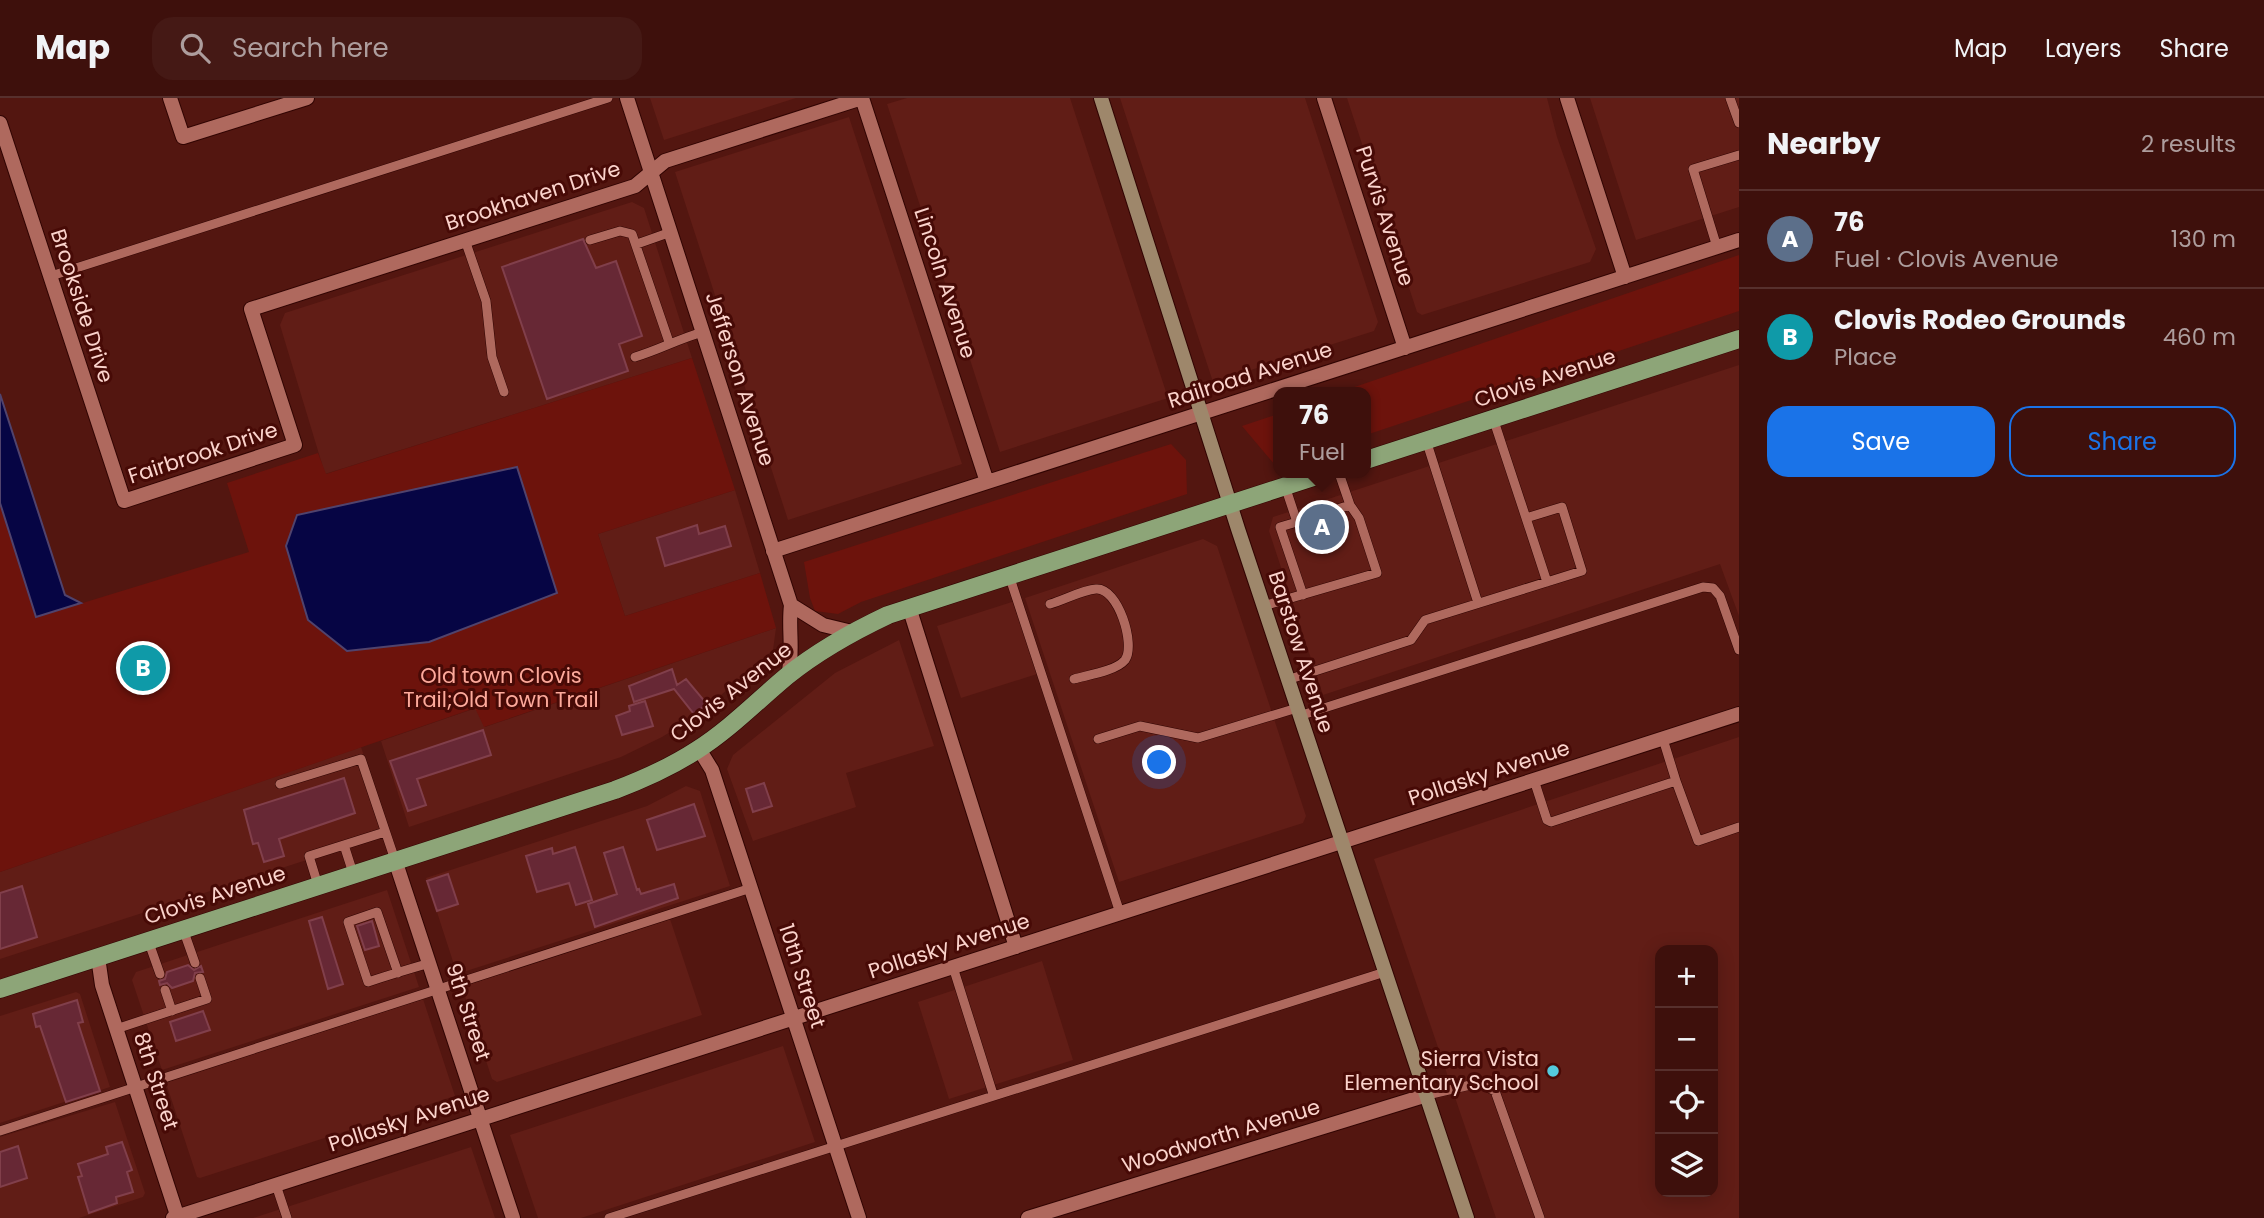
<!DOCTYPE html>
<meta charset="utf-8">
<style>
:root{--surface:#3e100c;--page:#451915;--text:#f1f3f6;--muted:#ad9d9d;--line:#57302d;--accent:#1a73e8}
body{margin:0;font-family:Poppins,sans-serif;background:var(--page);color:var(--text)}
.controls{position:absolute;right:21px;bottom:21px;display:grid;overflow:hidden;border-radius:14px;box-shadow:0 4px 18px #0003}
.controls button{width:63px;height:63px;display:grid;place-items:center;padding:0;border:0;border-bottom:2px solid var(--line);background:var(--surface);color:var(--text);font:35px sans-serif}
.you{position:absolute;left:1160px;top:665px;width:24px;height:24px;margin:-18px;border:5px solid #fff;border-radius:50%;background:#1a73e8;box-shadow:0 0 0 10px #1a73e833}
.badge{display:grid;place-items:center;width:46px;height:46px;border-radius:50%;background:var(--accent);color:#fff;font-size:23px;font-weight:700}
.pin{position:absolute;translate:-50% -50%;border:4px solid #fff;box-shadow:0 2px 7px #0006}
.popup{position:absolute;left:1273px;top:289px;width:98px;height:91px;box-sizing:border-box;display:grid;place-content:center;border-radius:14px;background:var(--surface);filter:drop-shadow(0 2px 5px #0005);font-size:23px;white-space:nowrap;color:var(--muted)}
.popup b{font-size:26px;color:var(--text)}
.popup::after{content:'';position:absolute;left:50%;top:100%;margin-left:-14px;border:14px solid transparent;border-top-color:var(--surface)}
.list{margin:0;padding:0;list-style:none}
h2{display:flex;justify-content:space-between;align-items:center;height:91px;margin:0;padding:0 28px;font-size:30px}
h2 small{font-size:23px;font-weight:400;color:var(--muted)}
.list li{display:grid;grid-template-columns:46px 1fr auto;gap:21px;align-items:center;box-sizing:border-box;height:98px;padding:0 28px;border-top:2px solid var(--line)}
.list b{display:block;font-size:26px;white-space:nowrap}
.list p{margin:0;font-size:23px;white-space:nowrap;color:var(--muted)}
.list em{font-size:23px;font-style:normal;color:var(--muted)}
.actions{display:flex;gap:14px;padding:21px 28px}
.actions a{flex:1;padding:16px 0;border:2px solid var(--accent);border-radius:21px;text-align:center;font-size:24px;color:var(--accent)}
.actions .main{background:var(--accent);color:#fff}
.icon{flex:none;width:38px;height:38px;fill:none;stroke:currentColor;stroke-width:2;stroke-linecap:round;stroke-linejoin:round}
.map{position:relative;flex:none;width:1739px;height:1120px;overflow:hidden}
header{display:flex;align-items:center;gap:42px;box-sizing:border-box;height:98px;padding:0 35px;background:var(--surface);border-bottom:2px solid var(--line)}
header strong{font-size:33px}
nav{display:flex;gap:38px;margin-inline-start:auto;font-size:24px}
.search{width:490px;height:63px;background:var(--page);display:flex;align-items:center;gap:18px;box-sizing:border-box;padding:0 24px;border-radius:21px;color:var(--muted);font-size:26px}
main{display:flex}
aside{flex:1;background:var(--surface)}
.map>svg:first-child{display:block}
.built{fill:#611d16;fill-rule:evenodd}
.green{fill:#6d130c}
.water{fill:#060544;stroke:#50436d;stroke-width:2}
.building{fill:#672835;stroke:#813f4b;stroke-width:2}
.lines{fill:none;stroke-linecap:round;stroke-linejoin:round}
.service-casing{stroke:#300402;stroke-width:10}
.minor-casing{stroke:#300402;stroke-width:16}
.secondary-casing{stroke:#300402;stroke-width:16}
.primary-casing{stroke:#300402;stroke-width:19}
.service{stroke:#af695e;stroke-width:9}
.minor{stroke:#af695e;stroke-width:14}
.secondary{stroke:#9e876b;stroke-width:14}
.primary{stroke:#8da578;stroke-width:18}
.poi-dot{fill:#54cadd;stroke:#470a06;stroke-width:2.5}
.labels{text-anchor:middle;stroke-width:6;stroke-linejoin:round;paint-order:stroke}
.street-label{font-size:21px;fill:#fbd3cc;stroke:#470a06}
.park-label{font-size:21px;fill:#fda99b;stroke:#470a06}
.poi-label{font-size:21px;fill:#fbd3cc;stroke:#470a06;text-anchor:end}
</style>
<header>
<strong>Map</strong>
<div class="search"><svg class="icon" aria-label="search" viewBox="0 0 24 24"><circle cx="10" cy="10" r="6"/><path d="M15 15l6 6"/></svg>Search here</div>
<nav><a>Map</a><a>Layers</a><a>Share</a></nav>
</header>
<main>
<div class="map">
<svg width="1739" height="1120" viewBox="0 0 1739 1120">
<rect width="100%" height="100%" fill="#531610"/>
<path class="built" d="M650,0H796L664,42Z
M907,0H1070L1168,300L1000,354L887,6Z
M1120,0H1305L1378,224L1374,233L1213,284Z
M1347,0H1547L1557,39L1596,151L1590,164L1422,217L1417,214Z
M1590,0H1739V109L1636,142Z
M849,19L962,366L788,422L675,74Z
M632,104L644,110L692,260L325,376L280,227L285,215Z
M1739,267V518L1720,466L1323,597L1269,433L1273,419Z
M735,392L760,475L625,518L598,436Z
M1203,441L1217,448L1306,718L1303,725L1119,784L1025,500Z
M1015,503L1037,576L961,600L937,528Z
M776,530L773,552L698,617L662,639L621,659L409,729L381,643L476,610L485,629Z
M899,542L934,648L846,675L856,709L753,743L727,671L733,657L835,575Z
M1739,639V1120H1496L1374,761ZM1660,852H1713V1094H1660Z
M361,649L390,735L0,861V774Z
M686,688L700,693L730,788L457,876L426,780L647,708Z
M387,792L419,889L162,972L132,882L136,874Z
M670,821L702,917L497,984L492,981L462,889Z
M1042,863L1073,962L949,1001L918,904Z
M76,894L80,896L110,989L0,1025V918Z
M423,901L455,998L200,1080L197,1079L166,985Z
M783,948L815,1044L581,1120H538L510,1037Z
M115,1004L145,1095L143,1099L79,1120H0V1039Z
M471,1049L495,1120H253Z"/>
<path class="green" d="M1739,157V213L1366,337V294H1340Z
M692,260L735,392L598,436L625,518L760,475L776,530L484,629L475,610L0,774V405L37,519L249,454L227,385L318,355L326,376Z
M1278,316V366L1275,367L1242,328Z
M1171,346L1186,362L1187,396L861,504L838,516L815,513L810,500L804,464Z"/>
<path class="water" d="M0,296L65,497L81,505L36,519L0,405Z
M517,369L557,495L429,544L347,553L308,522L286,448L297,417Z"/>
<path class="building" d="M583,141L596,170L616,163L642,238L619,246L628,273L547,301L502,169Z
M1344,416L1348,430L1302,444L1298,431Z
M697,427L699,436L725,428L731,448L665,468L657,440Z
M672,571L677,587L686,581L707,606L694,616L674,591L634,604L629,588Z
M645,603L653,628L622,637L616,618L630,613L629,608Z
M483,632L491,657L417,681L426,707L408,713L390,663Z
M344,680L355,715L279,741L284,758L264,764L258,745L253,746L244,712Z
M764,685L772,708L753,714L746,691Z
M694,706L705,738L657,752L647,722Z
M575,749L592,802L576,807L569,785L537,794L526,758L552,750L553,756Z
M623,749L637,792L639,791L641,796L674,786L678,800L595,829L588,806L617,796L604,755Z
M448,776L458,806L437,813L427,783Z
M22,788L37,839L0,851V795Z
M322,819L343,886L328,891L309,823Z
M372,823L379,848L365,852L357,828Z
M188,867L194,872L201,868L203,874L195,875L193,883L172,890L167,885L160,887L159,883L165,881L167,874Z
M77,902L83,924L78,925L100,993L66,1004L40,928L36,929L33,916Z
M203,913L210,932L176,943L170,924Z
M122,1044L132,1072L127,1074L133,1094L116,1099L117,1105L89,1115L78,1079L82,1078L78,1066L108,1056L106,1049Z
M18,1048L27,1080L0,1089V1054Z"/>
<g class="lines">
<g class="service-casing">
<path id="service" d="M1730,0L1739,25
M465,142L486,203L492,259L504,294
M590,142L620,133L632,136L669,244
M637,146L671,134
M1717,149L1693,71L1739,57
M51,178L608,0
M635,259C659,252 678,241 703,234
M1493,320L1526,420
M1426,342L1478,505
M1285,388L1297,424L1350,407L1339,375
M1297,424L1280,429L1303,497
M1009,477L1120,815
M1050,506C1064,502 1082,492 1096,491C1118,489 1136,547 1125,562C1116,573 1088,577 1074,581
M1263,508L1377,475L1359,420L1350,407
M1287,582L1411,542L1425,522L1582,473L1562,409L1526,420L1547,484
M1299,618L1703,489L1713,490L1720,498L1739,552
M1098,641L1140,628L1198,640L1297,610
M1534,682L1547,722L1551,724L1676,683L1663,641
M1676,683L1698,743L1739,729
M280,686L361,661L395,762
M344,747L353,775
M318,787L309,758L385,734
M183,831L195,865
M148,842L160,876
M953,869L993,996
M398,875L377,814L348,824L368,884C389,877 409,871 430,865
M165,892L172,913
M116,931L207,901L200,880
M1427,997L1479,985L1495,993L1540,1120
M0,1033L751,790
M276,1087L287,1120
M609,1120L1385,874"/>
</g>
<g class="minor-casing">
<path id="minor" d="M170,0L183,39L307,0
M627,0L791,507C788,531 794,554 788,578
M1324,0L1405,250
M1567,0L1625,179
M0,25L124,403L295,347L251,211L635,88L665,63L862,0L987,384
M773,453L1739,142
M791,507L823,527L852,534
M909,509L1016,849
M699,651L712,672L859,1120
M395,762L513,1120
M98,859L102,887L178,1120
M173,1120L1739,616
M1028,1120L1427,997"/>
</g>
<g class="secondary-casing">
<path id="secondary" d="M1101,0L1238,431L1467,1120"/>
</g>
<g class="primary-casing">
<path id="primary" d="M1366,362L1739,241
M0,891L615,692C644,681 671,669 697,652C730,631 757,603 787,578C818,553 852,534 888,517L1326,375"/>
</g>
<use href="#service" class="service"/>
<use href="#minor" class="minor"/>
<use href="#secondary" class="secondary"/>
<use href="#primary" class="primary"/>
</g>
<circle class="poi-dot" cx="1553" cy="973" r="7"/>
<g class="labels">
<g class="street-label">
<text transform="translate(533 98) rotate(-18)" y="7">Brookhaven Drive</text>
<text transform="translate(1385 118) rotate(72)" y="7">Purvis Avenue</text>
<text transform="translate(945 185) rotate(72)" y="7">Lincoln Avenue</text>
<text transform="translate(82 208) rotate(72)" y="7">Brookside Drive</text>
<text transform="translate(1250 277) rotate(-18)" y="7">Railroad Avenue</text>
<text transform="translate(1545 280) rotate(-18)" y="7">Clovis Avenue</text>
<text transform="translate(740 281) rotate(72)" y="7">Jefferson Avenue</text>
<text transform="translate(203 355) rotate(-18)" y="7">Fairbrook Drive</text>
<text transform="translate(1301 554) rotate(72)" y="7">Barstow Avenue</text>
<text transform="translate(731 594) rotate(-38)" y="7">Clovis Avenue</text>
<text transform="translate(1489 675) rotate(-18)" y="7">Pollasky Avenue</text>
<text transform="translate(215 797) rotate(-18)" y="7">Clovis Avenue</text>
<text transform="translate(949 848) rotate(-18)" y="7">Pollasky Avenue</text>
<text transform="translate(802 878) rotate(72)" y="7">10th Street</text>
<text transform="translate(468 914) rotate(72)" y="7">9th Street</text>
<text transform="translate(156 983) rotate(72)" y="7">8th Street</text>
<text transform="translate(409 1021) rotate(-18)" y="7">Pollasky Avenue</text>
<text transform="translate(1221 1038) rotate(-17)" y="7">Woodworth Avenue</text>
</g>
<g class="park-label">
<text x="501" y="585">Old town Clovis<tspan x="501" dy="24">Trail;Old Town Trail</tspan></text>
</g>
<g class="poi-label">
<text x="1539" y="968">Sierra Vista<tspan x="1539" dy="24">Elementary School</tspan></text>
</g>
</g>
</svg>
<div class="controls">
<button>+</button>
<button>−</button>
<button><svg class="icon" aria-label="locate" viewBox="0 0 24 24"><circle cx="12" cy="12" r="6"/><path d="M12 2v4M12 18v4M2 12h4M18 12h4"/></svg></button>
<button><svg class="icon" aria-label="layers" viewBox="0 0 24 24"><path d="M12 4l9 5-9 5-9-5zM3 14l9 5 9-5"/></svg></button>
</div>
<div class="you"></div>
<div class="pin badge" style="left:1322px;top:429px;background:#5c6f8a">A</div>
<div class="popup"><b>76</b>Fuel</div>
<div class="pin badge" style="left:143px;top:570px;background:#0f9aa8">B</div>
</div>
<aside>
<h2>Nearby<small>2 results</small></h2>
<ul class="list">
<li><span class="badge" style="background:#5c6f8a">A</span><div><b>76</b><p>Fuel · Clovis Avenue</p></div><em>130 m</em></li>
<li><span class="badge" style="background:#0f9aa8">B</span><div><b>Clovis Rodeo Grounds</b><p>Place</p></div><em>460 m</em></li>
</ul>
<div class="actions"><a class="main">Save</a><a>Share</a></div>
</aside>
</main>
